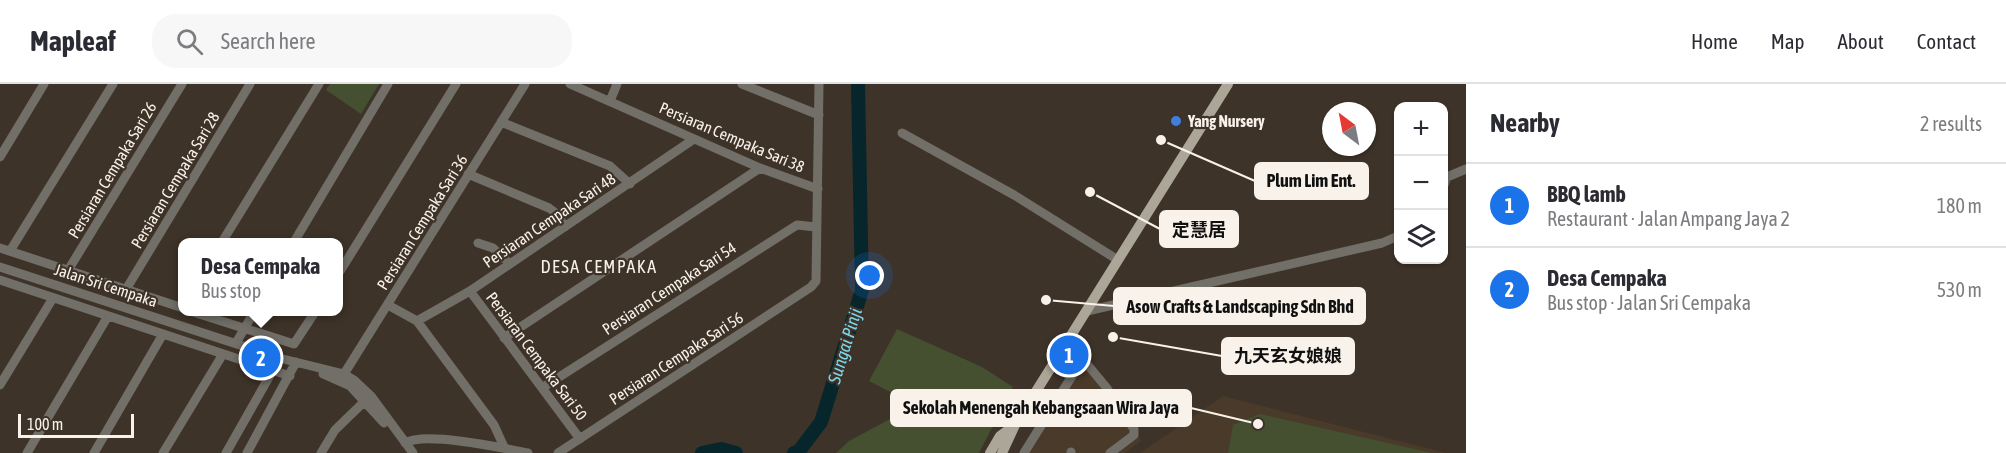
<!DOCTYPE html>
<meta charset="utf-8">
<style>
:root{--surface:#fff;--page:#f7f7f7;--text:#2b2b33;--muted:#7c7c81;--line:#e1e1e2;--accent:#1a73e8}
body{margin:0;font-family:"Asap Condensed","Noto Sans SC",sans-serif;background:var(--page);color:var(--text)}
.controls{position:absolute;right:18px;top:18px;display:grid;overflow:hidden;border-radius:12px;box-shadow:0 2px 4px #0004}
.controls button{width:54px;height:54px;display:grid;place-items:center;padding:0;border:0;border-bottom:2px solid var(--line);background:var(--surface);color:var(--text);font:30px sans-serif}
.compass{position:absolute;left:1322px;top:18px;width:54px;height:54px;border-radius:50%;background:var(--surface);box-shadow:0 2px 4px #0004;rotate:328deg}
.scale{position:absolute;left:18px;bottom:15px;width:116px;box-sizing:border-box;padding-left:6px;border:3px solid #f9f2eb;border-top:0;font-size:16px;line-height:21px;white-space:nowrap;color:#f9f2eb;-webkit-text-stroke:4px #3e3328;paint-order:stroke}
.you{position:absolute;left:870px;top:192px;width:21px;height:21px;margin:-15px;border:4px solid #fff;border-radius:50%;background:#1a73e8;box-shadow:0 0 0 9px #1a73e833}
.badge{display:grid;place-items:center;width:39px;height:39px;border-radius:50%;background:var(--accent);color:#fff;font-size:20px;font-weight:700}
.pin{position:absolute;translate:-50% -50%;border:3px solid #fff;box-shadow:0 2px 6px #0006}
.popup{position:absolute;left:178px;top:154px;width:165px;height:78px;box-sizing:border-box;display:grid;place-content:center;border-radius:12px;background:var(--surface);filter:drop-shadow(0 2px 4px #0005);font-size:20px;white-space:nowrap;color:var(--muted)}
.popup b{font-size:22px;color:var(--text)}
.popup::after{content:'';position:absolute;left:50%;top:100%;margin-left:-12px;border:12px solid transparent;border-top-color:var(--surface)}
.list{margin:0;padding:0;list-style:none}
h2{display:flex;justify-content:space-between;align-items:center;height:78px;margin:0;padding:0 24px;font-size:26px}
h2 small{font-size:20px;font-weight:400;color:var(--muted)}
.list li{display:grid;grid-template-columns:39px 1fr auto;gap:18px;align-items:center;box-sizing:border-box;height:84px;padding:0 24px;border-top:2px solid var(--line)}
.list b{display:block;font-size:22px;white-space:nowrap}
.list p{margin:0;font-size:20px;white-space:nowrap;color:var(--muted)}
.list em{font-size:20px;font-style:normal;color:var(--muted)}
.icon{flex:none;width:33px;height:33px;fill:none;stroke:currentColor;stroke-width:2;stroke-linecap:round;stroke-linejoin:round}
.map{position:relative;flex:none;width:1466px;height:369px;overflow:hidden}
header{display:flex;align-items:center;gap:36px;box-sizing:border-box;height:84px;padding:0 30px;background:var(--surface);border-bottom:2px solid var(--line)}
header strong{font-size:28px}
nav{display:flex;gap:33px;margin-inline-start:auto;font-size:21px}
.search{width:420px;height:54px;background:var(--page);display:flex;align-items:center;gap:15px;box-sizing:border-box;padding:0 21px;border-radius:24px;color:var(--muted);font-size:22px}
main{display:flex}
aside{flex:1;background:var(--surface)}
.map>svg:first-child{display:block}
.built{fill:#493a2a}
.green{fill:#445030}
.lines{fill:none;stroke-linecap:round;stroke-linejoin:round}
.stream{stroke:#506365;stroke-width:2}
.river{stroke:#07262c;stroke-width:14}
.minor{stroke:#716f68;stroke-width:9}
.major{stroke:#aca698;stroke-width:10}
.shop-dot{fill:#3f7fe0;stroke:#3e3328;stroke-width:2}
.labels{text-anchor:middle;stroke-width:4.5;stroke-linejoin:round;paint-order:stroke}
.poi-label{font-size:16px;font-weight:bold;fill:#f9f2eb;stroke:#3e3328;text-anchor:start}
.street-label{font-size:16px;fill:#f9f2eb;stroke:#3e3328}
.neighbourhood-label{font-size:18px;letter-spacing:1.5px;fill:#f9f2eb;stroke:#3e3328}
.water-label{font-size:18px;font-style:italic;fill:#7bd7eb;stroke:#3e3328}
.leader{fill:none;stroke:#f9f2eb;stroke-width:2}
.callout-dot{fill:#f9f2eb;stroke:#3e3328;stroke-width:2}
.callout{fill:#f9f2eb;stroke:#f9f2eb;stroke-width:2}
.callout-label{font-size:18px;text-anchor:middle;font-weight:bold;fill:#111}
</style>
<header>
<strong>Mapleaf</strong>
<div class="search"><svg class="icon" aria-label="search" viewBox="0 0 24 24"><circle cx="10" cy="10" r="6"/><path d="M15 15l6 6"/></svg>Search here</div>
<nav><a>Home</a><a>Map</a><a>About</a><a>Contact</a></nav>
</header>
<main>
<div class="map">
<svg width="1466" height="369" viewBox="0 0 1466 369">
<rect width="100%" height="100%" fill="#3e3328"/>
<path class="built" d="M1082,271L1141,357L1125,369H1026Z
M1223,312L1446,369H1140Z"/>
<path class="green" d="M330,0H379L361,30L326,6Z
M897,245L982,283L1013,303L979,369H836L849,357L905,327L908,317L869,297Z
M1260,330L1432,369H1228L1233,341Z"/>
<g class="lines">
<path class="stream" d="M721,365L724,369"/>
<path class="river" d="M702,369L721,365L736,369
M794,369L799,367L821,338L862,206L858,0"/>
<path class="minor" d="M570,0L760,84L818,105
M742,0L819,31
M610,17L617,0
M501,38L610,82L630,100
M902,49L1014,111L1118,176
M0,73L44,0
M468,90L549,124L557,130L565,143
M1444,101L1447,93L1466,85
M222,158L319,0
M294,158L388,0
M478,159L493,164L510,180
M0,164L183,224
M10,167L113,0
M0,183L283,275L344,290L354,296L371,312L413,369
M67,188L182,0
M339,189L456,0
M0,196L290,292
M125,207L250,0
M470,207L580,355
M388,221L417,237L494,341L505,365
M1087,227L1382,159L1398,152
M193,228L294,260L315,228
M417,237L470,207L694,55
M504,254L760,84
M1067,256L1106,303L1134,345V351L1110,369
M236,259L254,228
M323,290L350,302L384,339
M344,290L525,0
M0,301L53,214
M542,304L797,141L816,143
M405,359C425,347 503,364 528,369
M1071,368V369
M27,369L108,232
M94,369L163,250
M163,369L223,270
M226,369L273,286
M247,369L296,278
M321,369L335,346L368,314
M558,369L811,203L816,197L819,0
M1024,369L1082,276"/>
<path class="major" d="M990,369L1000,352L1015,341
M1002,369L1015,341L1228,0"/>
</g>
<circle class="shop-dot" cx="1176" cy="37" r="6"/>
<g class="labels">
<g class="poi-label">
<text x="1188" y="43">Yang Nursery</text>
</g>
<g class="street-label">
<text transform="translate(732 53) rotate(23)" y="6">Persiaran Cempaka Sari 38</text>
<text transform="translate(112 86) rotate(-59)" y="6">Persiaran Cempaka Sari 26</text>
<text transform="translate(175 96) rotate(-59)" y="6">Persiaran Cempaka Sari 28</text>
<text transform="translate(549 136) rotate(-34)" y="6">Persiaran Cempaka Sari 48</text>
<text transform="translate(422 138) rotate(-58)" y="6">Persiaran Cempaka Sari 36</text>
<text transform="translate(106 201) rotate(18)" y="6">Jalan Sri Cempaka</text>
<text transform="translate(669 204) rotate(-33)" y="6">Persiaran Cempaka Sari 54</text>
<text transform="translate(537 272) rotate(53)" y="6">Persiaran Cempaka Sari 50</text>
<text transform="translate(676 274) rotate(-33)" y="6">Persiaran Cempaka Sari 56</text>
</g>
<g class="neighbourhood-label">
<text x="599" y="189">DESA CEMPAKA</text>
</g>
<g class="water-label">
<text transform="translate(845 262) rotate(-73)" y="6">Sungai Pinji</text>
</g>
</g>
<path class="leader" d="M1161 56L1255 97M1090 108L1160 145M1046 216L1114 222M1113 253L1222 272M1258 340L1191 324"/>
<g class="callout-dot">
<circle cx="1161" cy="56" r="6"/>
<circle cx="1090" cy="108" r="6"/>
<circle cx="1046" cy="216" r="6"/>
<circle cx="1113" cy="253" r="6"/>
<circle cx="1258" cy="340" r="6"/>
</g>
<g class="callout">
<rect x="1255" y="79" width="113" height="36" rx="6"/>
<rect x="1160" y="127" width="78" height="36" rx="6"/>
<rect x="1114" y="204" width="251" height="36" rx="6"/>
<rect x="1222" y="254" width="132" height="36" rx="6"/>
<rect x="891" y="306" width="300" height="36" rx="6"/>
</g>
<g class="callout-label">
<text x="1311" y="103">Plum Lim Ent.</text>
<text x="1199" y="152">定慧居</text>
<text x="1240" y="229">Asow Crafts &amp; Landscaping Sdn Bhd</text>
<text x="1288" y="278">九天玄女娘娘</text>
<text x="1041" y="330">Sekolah Menengah Kebangsaan Wira Jaya</text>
</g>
</svg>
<div class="controls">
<button>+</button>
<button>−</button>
<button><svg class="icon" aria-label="layers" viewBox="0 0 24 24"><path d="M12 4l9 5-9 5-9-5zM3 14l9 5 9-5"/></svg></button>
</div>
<svg class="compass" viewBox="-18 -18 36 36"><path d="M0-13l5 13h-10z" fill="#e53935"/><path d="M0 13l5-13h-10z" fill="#7c7c81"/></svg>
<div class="scale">100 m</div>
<div class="you"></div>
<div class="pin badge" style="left:1069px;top:271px">1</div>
<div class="pin badge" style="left:261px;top:274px">2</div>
<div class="popup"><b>Desa Cempaka</b>Bus stop</div>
</div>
<aside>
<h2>Nearby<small>2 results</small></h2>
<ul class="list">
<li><span class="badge">1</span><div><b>BBQ lamb</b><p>Restaurant · Jalan Ampang Jaya 2</p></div><em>180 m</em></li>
<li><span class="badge">2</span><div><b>Desa Cempaka</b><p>Bus stop · Jalan Sri Cempaka</p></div><em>530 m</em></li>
</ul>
</aside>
</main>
